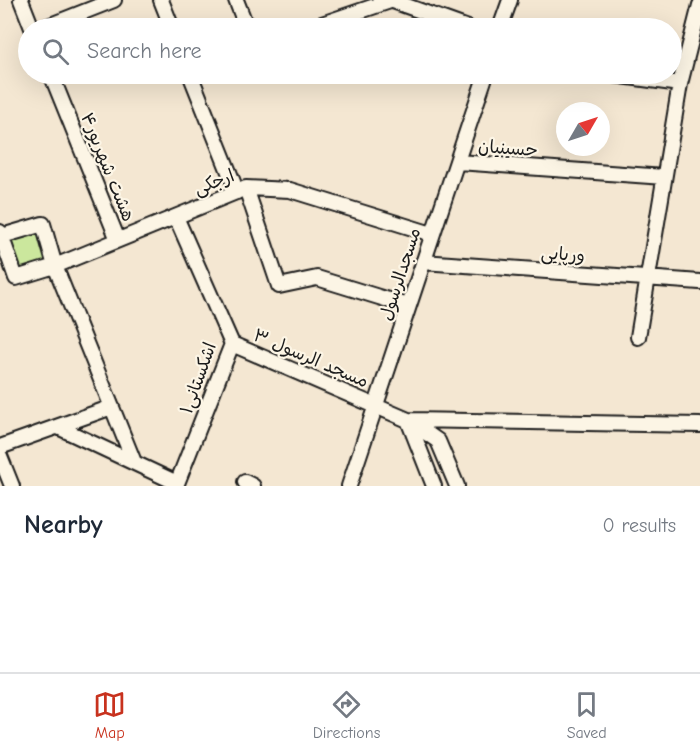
<!DOCTYPE html>
<meta charset="utf-8">
<style>
:root{--surface:#fff;--page:#f6f6f7;--text:#1f2937;--muted:#747a83;--line:#e0e1e3;--accent:#c8321e}
body{margin:0;font-family:"Comic Neue","Playpen Sans Arabic",sans-serif;background:var(--page);color:var(--text)}
.compass{position:absolute;left:556px;top:102px;width:54px;height:54px;border-radius:50%;background:var(--surface);box-shadow:0 6px 24px #0002;rotate:51deg}
.list{margin:0;padding:0;list-style:none}
h2{display:flex;justify-content:space-between;align-items:center;height:78px;margin:0;padding:0 24px;font-size:26px}
h2 small{font-size:20px;font-weight:400;color:var(--muted)}
.icon{flex:none;width:33px;height:33px;fill:none;stroke:currentColor;stroke-width:2;stroke-linecap:round;stroke-linejoin:round}
.map{position:relative;flex:none;width:700px;height:486px;overflow:hidden}
.search{position:absolute;background:var(--surface);box-shadow:0 6px 24px #0002;left:18px;right:18px;top:18px;height:66px;display:flex;align-items:center;gap:15px;box-sizing:border-box;padding:0 21px;border-radius:33px;color:var(--muted);font-size:22px}
.sheet{height:186px;background:var(--surface)}
nav{display:flex;justify-content:space-around;align-items:center;box-sizing:border-box;height:84px;border-top:2px solid var(--line);background:var(--surface);font-size:16px;color:var(--muted)}
nav a{display:grid;justify-items:center;gap:3px}
nav .on{color:var(--accent)}
.map>svg:first-child{display:block}
.green{fill:#cbe79d;stroke:#74825c;stroke-width:1.5}
.lines{fill:none;stroke-linecap:round;stroke-linejoin:round}
.minor-casing{stroke:#1c1c1c;stroke-width:18}
.minor{stroke:#fcf5e5;stroke-width:14}
.labels{text-anchor:middle;stroke-width:4.5;stroke-linejoin:round;paint-order:stroke}
.street-label{font-size:18px;fill:#1c1c1c;stroke:#fcf5e5}
</style>
<div class="map">
<svg width="700" height="486" viewBox="0 0 700 486">
<rect width="100%" height="100%" fill="#f4e7d2"/>
<filter id="ink" filterUnits="userSpaceOnUse"><feTurbulence type="fractalNoise" baseFrequency=".0167" numOctaves="2"/><feDisplacementMap in="SourceGraphic" scale="12" xChannelSelector="R" yChannelSelector="G"/><feConvolveMatrix kernelMatrix="1 2 1 2 8 2 1 2 1" color-interpolation-filters="sRGB"/></filter>
<g filter="url(#ink)">
<path class="green" d="M40,231L52,264L20,274L9,241Z"/>
<g class="lines">
<g class="minor-casing">
<path id="minor" d="M21,0L32,28
M161,0L172,28
M236,0L247,28
M390,0L468,28
M43,28L114,0
M310,28L390,1
M500,28L510,0
M51,74L118,240
M190,74L237,192
M607,74L680,84
M458,162L664,177
M246,188L279,286L317,278L408,306
M176,217L232,344L176,486
M0,232L16,278L55,266L246,188L290,190L432,234
M2,236L43,224L55,266L134,462
M423,262L700,282
M638,337L680,84L700,5
M232,344L408,420L434,486
M408,420L700,425
M408,420L438,441L457,486
M58,427L177,483
M0,447L112,407
M0,456L12,486
M245,482L253,486
M349,486L486,74"/>
</g>
<use href="#minor" class="minor"/>
</g>
</g>
<g class="labels">
<g class="street-label">
<text transform="translate(508 148) rotate(4)" y="6">حسینیان</text>
<text transform="translate(108 167) rotate(68)" y="6">هشت شهریور۴</text>
<text transform="translate(214 182) rotate(-21)" y="6">ارجکی</text>
<text transform="translate(563 254) rotate(4)" y="6">ورپایی</text>
<text transform="translate(400 274) rotate(-72)" y="6">مسجدالرسول</text>
<text transform="translate(311 358) rotate(23)" y="6">مسجد الرسول ۳</text>
<text transform="translate(198 378) rotate(-70)" y="6">اشکستانی۱</text>
</g>
</g>
</svg>
<svg class="compass" viewBox="-18 -18 36 36"><path d="M0-13l5 13h-10z" fill="#e53935"/><path d="M0 13l5-13h-10z" fill="#747a83"/></svg>
<div class="search"><svg class="icon" aria-label="search" viewBox="0 0 24 24"><circle cx="10" cy="10" r="6"/><path d="M15 15l6 6"/></svg>Search here</div>
</div>
<section class="sheet">
<h2>Nearby<small>0 results</small></h2>
<ul class="list">
</ul>
</section>
<nav>
<a class="on"><svg class="icon" aria-label="map" viewBox="0 0 24 24"><path d="M3 6l6-2 6 2 6-2v14l-6 2-6-2-6 2zM9 4v14M15 6v14"/></svg>Map</a>
<a><svg class="icon" aria-label="directions" viewBox="0 0 24 24"><path d="M12 3l9 9-9 9-9-9zM9 14v-3h6M13 9l2 2-2 2"/></svg>Directions</a>
<a><svg class="icon" aria-label="saved" viewBox="0 0 24 24"><path d="M7 4h10v16l-5-4-5 4z"/></svg>Saved</a>
</nav>
